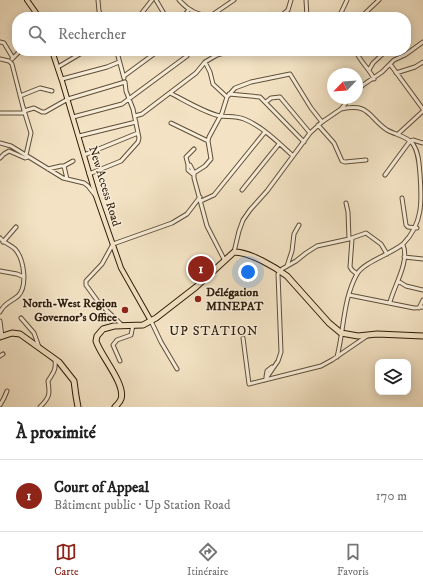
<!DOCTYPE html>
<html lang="fr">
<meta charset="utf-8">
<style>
:root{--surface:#fff;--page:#f2f2f2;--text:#222;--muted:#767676;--line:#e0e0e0;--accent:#8f2418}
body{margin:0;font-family:"IM FELL DW Pica",serif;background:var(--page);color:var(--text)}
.controls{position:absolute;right:12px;bottom:12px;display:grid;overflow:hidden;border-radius:8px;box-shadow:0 2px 10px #0003}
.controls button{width:36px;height:36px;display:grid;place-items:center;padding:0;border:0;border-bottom:1px solid var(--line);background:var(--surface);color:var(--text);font:20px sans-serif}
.compass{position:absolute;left:327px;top:68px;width:36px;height:36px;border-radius:50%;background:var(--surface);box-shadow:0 2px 10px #0003;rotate:245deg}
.you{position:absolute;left:248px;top:272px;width:14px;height:14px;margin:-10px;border:3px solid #fff;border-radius:50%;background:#1a73e8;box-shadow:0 0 0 6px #1a73e833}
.badge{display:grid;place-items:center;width:26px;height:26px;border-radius:50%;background:var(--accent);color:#fff;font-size:13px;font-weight:700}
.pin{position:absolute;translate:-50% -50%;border:2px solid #fff;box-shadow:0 1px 4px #0006}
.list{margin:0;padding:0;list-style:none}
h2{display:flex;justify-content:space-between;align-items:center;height:52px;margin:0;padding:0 16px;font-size:17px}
h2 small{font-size:13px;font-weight:400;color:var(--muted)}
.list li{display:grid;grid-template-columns:26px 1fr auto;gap:12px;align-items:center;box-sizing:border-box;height:72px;padding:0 16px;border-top:1px solid var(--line)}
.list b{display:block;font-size:15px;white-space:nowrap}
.list p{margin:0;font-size:13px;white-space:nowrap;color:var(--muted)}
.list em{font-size:13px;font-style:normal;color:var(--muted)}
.icon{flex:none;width:22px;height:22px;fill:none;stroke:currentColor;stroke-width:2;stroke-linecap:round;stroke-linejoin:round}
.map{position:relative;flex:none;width:423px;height:407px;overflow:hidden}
.search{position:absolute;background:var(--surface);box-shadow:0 2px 10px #0003;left:12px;right:12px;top:12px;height:44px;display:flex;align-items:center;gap:10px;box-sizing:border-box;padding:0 14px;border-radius:16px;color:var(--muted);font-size:15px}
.sheet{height:124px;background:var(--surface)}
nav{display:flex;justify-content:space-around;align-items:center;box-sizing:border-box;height:56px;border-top:1px solid var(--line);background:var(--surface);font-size:11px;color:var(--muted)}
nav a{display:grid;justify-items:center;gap:2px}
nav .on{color:var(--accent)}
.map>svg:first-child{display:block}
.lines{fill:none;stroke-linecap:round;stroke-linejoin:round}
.minor-casing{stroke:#5f4e38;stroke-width:5}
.major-casing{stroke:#2e1c0a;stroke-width:6}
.highway-casing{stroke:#2e1c0a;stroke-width:7}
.minor{stroke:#f7edd9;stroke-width:3}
.major{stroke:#f3e3c4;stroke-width:4}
.highway{stroke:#f3e3c4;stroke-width:5}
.poi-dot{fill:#8f2418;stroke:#f7edd9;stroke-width:1.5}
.labels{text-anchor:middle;stroke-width:3;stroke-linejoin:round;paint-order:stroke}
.street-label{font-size:12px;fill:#2e1c0a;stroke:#f7edd9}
.poi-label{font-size:12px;font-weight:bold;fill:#2e1c0a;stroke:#f7edd9;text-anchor:start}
.neighbourhood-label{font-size:13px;letter-spacing:1px;fill:#2e1c0a;stroke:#f7edd9}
</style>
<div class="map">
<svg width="423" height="407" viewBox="0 0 423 407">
<rect width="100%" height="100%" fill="#f3e3c4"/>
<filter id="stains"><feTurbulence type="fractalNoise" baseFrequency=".005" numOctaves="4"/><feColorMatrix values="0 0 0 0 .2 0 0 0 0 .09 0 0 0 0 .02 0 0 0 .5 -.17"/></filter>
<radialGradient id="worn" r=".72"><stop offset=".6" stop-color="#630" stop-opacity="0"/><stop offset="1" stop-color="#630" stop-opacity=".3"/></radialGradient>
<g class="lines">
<g class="minor-casing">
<path id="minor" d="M98,0L99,11L102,17
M156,0L166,17
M179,0C188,10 198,17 212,15L234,0
M306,0L307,17
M137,17L141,14L152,0
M181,17L185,15L189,9
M280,17L288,10L291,0
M339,17L347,0
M361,17L379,0
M381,17L382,16
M0,42L4,43L13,58
M356,51C360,62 369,68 374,79
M0,59L9,61L12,64L23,107L31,133L26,155
M12,59L20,51
M205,62L210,72L213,84L227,97
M390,64L423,109
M58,67L85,51
M369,70L373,63L386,51
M396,73L415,67L423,62
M124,76L158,51
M124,78L118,56L119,54L126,51
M62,79L107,67L119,62
M357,91L363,85L382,72L394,60L405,55L423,42
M170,93C184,100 205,113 220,116C228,117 236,116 244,119C262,126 280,144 293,156
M229,94L260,97L304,142
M20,96L40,88L52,91
M266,102L271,98L280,97L310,133
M24,111L34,108L42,112H45L68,99L125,82L126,91L133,109L139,138L138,142L121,161L89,174
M0,113H25
M135,116L142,114L196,73L205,62L217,55L231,51
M73,117L122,104L187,56
M171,123L208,141
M318,125L334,143L342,161L345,162L366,160
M398,134L423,111
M79,136L136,122
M0,143L11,146L63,178L84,183L88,186L95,195
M84,155L138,133
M0,158L4,154L9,151L25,158L28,157
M188,165L186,157L194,149
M64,166L73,161
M48,169L61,166H64L67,179
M194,173L205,166L211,159L208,141L209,137L222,113L227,97L235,88L251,82L290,74L311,108L322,122
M194,175L188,170V165H190L194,173V178L207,226L225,261
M385,175L410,141L413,140L423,143
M242,190L279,144
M402,198L406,225L408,227L417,228
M201,201L214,195L265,132
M0,238C4,243 11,245 15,249C24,259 28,286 18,296C11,302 4,303 0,312
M349,239L366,233L381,244L387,254
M352,239L350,267L352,270L357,274
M3,242L16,227
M234,252L239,231L243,220L250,210L267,191L310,133L322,122L341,109L350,98
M404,257L423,259
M287,266L292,251L294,234L299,225
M0,271L17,274L24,277
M398,281L406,286L423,290
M349,295L414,308L423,307
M390,302C394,286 410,261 403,245
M419,308L423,300
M21,318L34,333L39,347
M0,321L2,337
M151,321L161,342L177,369
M122,325L99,303L86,285V281L102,264L113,244L172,223L187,214L200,197
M243,338L249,384L321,366L332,360L367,336
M0,356L3,354
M337,357C344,330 343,299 357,274C364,262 391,254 403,244C423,224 422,201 420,174C419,164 419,153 413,144C407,136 396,135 387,130C367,116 370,103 341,109
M120,361L113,345L117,340L131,335L133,325
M266,377L267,371L272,367
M265,380L278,361L281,352L278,274L282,269L296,261L306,253L317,246L349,239L348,212L346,203
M0,405L4,398L7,391
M40,407C50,397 50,394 48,381C54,371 56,371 55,359"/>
</g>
<g class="major-casing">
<path id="major" d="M27,0L39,17
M52,51L62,81L96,196L121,268L151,321"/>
</g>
<g class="highway-casing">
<path id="highway" d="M0,337L12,333L20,334L59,362L74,381L76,396L78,407
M115,407C117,405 120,402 121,399C126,384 100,355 96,341L97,336L103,329L114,326L143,325L156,318L196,287L234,252C250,252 275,267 287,276L329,323L341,333L358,336L377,334L423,336"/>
</g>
<use href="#minor" class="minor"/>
<use href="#major" class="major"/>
<use href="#highway" class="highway"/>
</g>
<g class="poi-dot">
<circle cx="198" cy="299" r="4"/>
<circle cx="125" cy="310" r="4"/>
</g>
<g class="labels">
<g class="street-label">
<text transform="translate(105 186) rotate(73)" y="4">New Access Road</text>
</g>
<g class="poi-label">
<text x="206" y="296">Délégation<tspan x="206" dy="14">MINEPAT</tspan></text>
<text x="117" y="307" text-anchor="end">North-West Region<tspan x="117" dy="14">Governor's Office</tspan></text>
</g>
<g class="neighbourhood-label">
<text x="214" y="335">UP STATION</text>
</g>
</g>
<rect width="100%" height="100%" filter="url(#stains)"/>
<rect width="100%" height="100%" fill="url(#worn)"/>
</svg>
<div class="controls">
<button><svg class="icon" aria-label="layers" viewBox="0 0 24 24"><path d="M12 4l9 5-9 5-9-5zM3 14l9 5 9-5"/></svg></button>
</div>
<svg class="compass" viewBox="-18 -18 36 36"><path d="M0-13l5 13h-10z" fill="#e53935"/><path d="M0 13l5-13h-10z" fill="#767676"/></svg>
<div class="you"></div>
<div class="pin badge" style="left:201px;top:269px">1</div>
<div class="search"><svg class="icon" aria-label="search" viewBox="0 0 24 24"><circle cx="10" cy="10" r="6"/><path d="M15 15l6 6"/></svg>Rechercher</div>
</div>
<section class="sheet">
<h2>À proximité<small></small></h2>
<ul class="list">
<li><span class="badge">1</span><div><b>Court of Appeal</b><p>Bâtiment public · Up Station Road</p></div><em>170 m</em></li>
</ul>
</section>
<nav>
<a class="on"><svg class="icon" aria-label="map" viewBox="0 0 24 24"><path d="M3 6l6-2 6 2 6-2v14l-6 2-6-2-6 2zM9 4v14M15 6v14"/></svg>Carte</a>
<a><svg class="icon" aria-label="directions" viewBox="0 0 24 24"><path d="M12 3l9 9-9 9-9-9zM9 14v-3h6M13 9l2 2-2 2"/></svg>Itinéraire</a>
<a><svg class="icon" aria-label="saved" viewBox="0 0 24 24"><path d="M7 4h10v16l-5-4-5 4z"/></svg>Favoris</a>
</nav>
